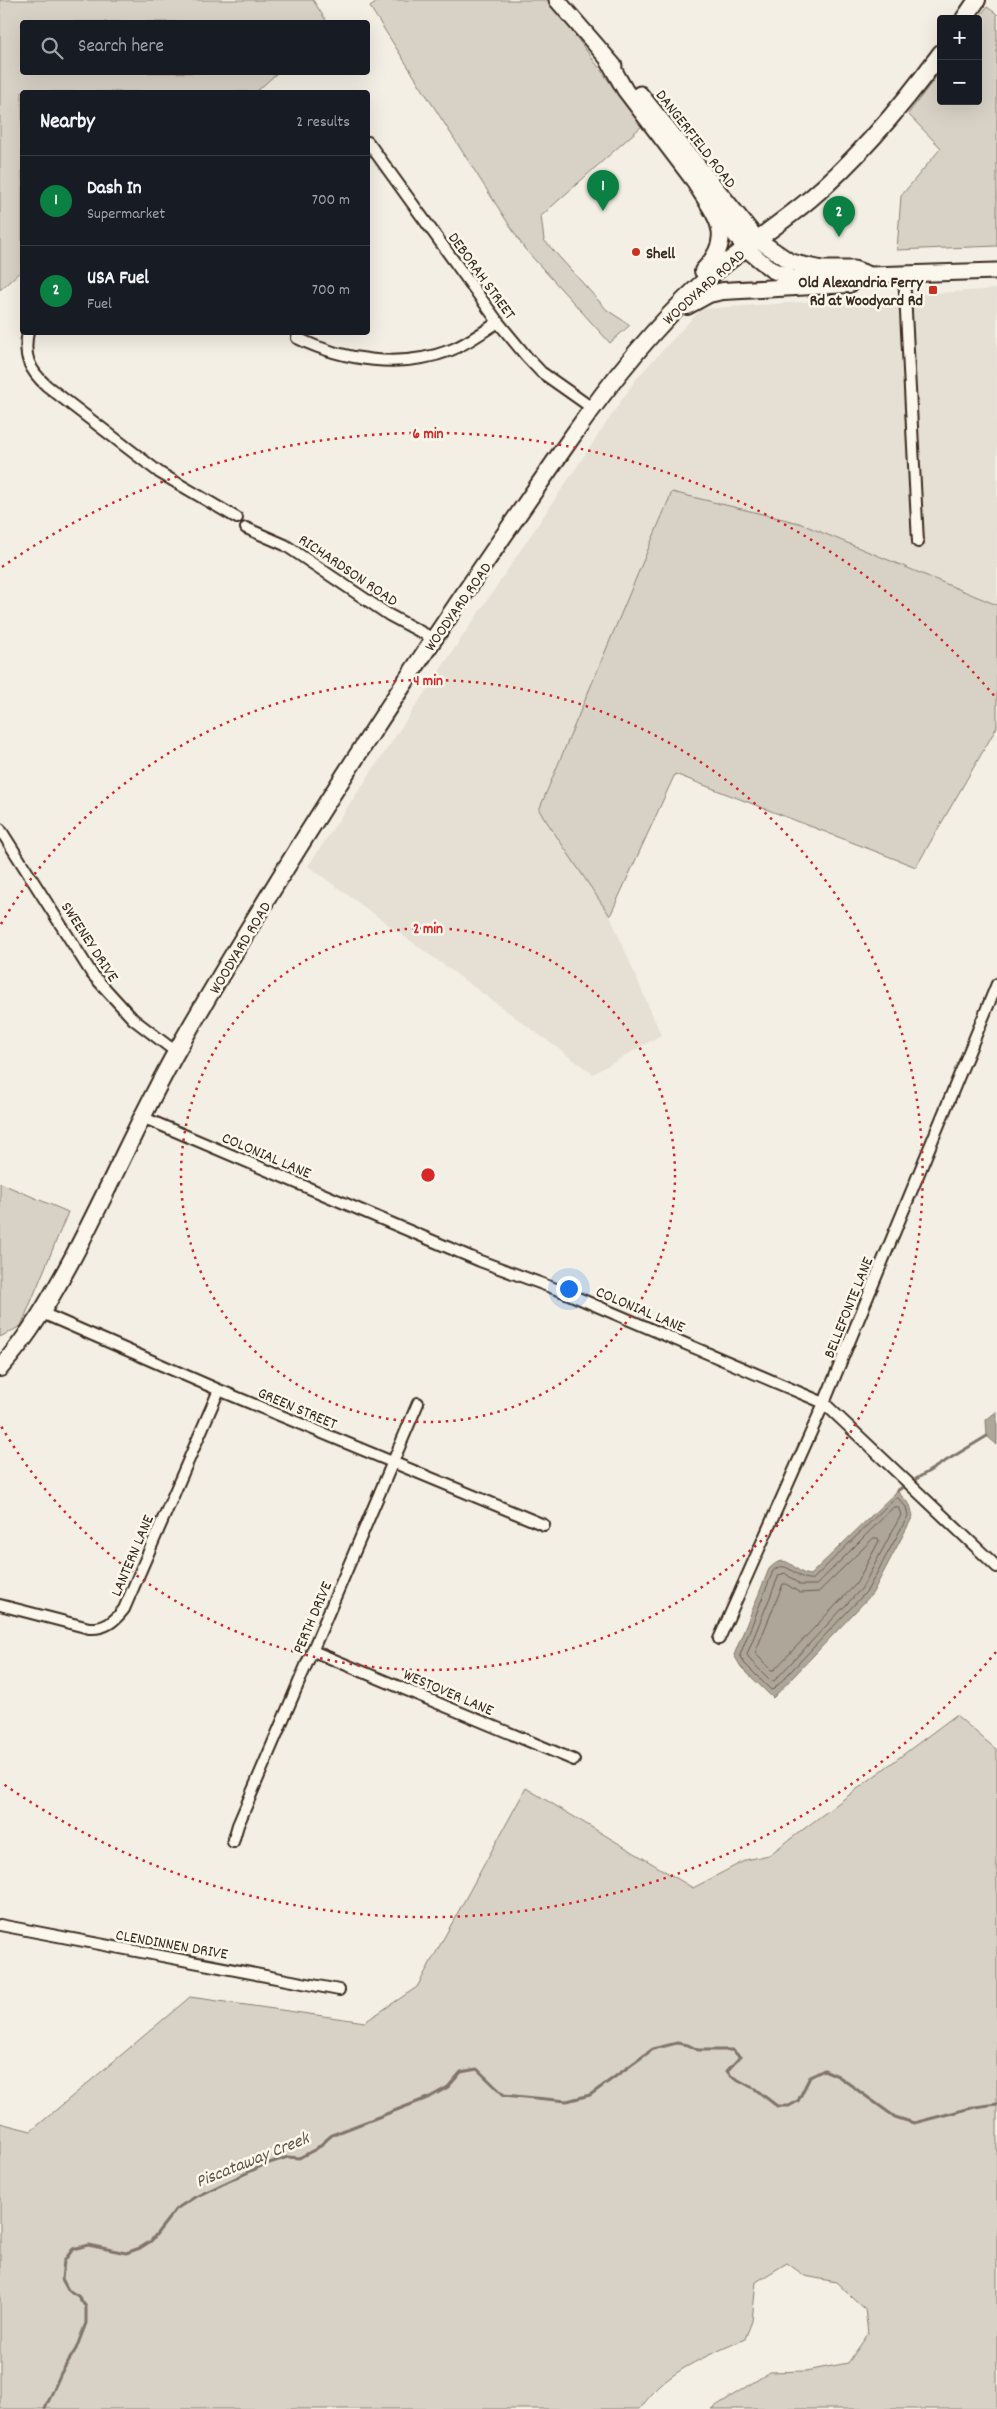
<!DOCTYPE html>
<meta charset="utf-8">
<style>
:root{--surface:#171b24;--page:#20242c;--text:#f1f3f6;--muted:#9ea1a6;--line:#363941;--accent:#0b8043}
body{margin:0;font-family:Dekko,sans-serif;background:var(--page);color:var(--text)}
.controls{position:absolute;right:15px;top:15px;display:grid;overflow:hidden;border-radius:5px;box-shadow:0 5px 20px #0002}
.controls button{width:45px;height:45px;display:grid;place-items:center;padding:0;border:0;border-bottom:1px solid var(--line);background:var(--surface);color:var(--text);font:25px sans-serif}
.you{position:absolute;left:568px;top:1288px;width:18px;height:18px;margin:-12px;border:4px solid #fff;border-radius:50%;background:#1a73e8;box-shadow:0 0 0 8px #1a73e833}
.badge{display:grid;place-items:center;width:32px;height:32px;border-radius:50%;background:var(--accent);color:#fff;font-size:16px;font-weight:700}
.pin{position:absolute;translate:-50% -41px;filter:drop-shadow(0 1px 2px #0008)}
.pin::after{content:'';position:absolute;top:26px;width:18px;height:15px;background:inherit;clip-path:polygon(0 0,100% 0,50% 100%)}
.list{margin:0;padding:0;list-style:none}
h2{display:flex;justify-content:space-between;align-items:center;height:65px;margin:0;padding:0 20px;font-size:21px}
h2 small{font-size:16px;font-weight:400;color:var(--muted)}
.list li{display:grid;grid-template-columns:32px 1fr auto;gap:15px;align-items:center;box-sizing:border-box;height:90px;padding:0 20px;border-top:1px solid var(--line)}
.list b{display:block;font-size:19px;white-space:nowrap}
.list p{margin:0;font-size:16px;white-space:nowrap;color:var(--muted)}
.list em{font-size:16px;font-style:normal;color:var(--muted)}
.icon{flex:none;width:28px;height:28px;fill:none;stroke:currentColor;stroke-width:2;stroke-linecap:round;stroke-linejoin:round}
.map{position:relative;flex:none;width:997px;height:2409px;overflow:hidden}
.search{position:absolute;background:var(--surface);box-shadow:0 5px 20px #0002;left:20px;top:20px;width:350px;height:55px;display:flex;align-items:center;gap:12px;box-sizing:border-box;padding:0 18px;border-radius:5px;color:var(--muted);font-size:19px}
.panel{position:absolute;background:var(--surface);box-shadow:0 5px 20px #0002;left:20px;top:90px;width:350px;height:245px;border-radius:5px}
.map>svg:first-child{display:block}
.built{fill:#e5dfd4}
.green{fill:#d8d1c6;stroke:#8a7e72}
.water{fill:#afa69a;stroke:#817468}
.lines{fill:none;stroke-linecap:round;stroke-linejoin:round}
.shore{stroke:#695c50;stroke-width:1}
.stream{stroke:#817468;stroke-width:3}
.street-casing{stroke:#3b2a1e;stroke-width:14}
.secondary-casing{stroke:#3b2a1e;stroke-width:19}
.primary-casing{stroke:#3b2a1e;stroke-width:20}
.street{stroke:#fbf7ec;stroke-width:10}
.secondary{stroke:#fbf7ec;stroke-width:15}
.primary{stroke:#fbf7ec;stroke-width:16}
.ring{fill:none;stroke:#d62828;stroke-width:2.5;stroke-dasharray:2.5 5}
.poi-dot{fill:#c8321e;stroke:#fbf7ec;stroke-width:2}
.labels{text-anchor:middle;stroke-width:5;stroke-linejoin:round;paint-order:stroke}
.street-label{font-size:16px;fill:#3b2a1e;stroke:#fbf7ec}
.poi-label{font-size:16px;font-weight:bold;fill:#3b2a1e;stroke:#fbf7ec;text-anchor:start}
.water-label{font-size:18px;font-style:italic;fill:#645549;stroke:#fbf7ec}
.centre{fill:#d62828;stroke:#fbf7ec;stroke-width:2.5}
.ring-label{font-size:15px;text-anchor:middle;font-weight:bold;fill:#d62828;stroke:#fbf7ec;stroke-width:5;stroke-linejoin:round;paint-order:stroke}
</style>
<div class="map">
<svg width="997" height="2409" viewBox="0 0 997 2409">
<rect width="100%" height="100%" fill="#f3efe4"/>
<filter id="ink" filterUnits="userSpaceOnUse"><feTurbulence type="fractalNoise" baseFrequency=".02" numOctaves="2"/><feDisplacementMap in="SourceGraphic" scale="10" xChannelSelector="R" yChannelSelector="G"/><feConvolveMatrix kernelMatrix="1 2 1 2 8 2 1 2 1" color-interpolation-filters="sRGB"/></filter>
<g filter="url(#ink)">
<path class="built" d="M997,289V605L799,523L672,493L539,809L610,916L661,1035L593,1074L308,866L636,379L701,309Z"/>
<path class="green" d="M0,0H313L327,22H22V72L277,73L256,92H22V270L0,290Z
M380,0H549L642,126L541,216L544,240L607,310L630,325L610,343L524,248L370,7Z
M987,7L997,14V246L897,250L901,196L941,148L908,114L941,70V101H978V19Z
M672,492L799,523L997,605V727L916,867L675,774L610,916L539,810Z
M0,1183L68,1212L21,1326L0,1337Z
M956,1715L997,1750V2409H711L770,2372L806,2371L848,2363L868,2334L865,2309L836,2282L805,2276L787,2263L756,2282L752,2321L745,2339C703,2358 667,2370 640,2409H0V2123L31,2131L190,1997L365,2022L417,1987L526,1788L693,1888L746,1860L769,1855Z"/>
<path class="water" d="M997,1411V1445L987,1436L986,1420Z
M897,1491L910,1505L913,1516L872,1594L773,1698L741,1667L734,1655L769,1569C788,1549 794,1574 810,1575Z"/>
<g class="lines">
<path class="shore" d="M895,1498H898L906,1507L908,1516L867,1591L774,1689L771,1690L745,1664L740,1655L773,1571C787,1557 797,1582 813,1579Z
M894,1507H898L901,1515L862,1588L774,1681H771L750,1660L747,1654L779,1575L785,1573L800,1585H816Z
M874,1538H878L879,1541L856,1584L774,1670H771L755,1653L783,1584H786L800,1593L818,1592Z"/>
<path class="stream" d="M916,1479L987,1436
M897,1491L904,1486
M45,2409L61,2373L76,2349L86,2323V2307L78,2296L68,2290L62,2279L64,2261L73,2249L88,2245L126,2253L140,2248L151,2241L176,2209L195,2197L266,2164L288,2157L299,2158L316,2149L332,2135L430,2097L448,2087L461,2072L477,2069L504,2095L567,2101L590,2095L653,2049L677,2043L688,2045L698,2050H732L740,2057L727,2071L731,2076L755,2089L777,2106H789L798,2101L810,2077L824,2070L838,2076L895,2117L914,2123L975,2107L997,2104"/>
<g class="street-casing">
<path id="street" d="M368,142L498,322L526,356L541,372L592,408
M904,274L918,542
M28,332C23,356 29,370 47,386L160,473L237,518
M297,338C344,361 402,369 451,350C468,343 483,332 498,322
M246,528L285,545L389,615L434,639
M0,829L92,974L133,1019L176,1052
M142,1117L480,1261L564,1292L824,1403L997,1567
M42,1313L219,1390L544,1525
M0,1605L89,1628C105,1629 114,1622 124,1609L219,1390
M719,1639L824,1403L997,984
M313,1651L574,1760
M233,1842L238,1825L418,1403
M0,1925L339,1990"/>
</g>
<g class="secondary-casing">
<path id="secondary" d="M557,0L614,66
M608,60L625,90L745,248L772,270L792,278L849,284L870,275L997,271
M640,94L757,239L789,261L799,264L822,269H854L870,275"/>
</g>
<g class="primary-casing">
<path id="primary" d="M964,19L977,0
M696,184C717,217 736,237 703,271
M687,306L709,294L723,291L849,284
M0,1368C30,1335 51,1298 72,1259C109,1189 140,1116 179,1047C298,839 432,638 569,441C608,385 650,331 700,285C735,253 774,229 810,199C860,157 902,106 941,53"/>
</g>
<use href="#street" class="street"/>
<use href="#secondary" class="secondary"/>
<use href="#primary" class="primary"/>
</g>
</g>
<g class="ring">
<circle cx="428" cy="1175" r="247"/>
<path d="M1 924A495 495 0 1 1 1 1426"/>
<path d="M996 1652A742 742 0 0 1 2 1783M2 567A742 742 0 0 1 996 698"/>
</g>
<g class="poi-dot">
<circle cx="636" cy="252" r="5"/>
<rect x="928" y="285" width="10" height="10" rx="2.5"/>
</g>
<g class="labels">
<g class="street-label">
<text transform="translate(697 138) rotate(52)" y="6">DANGERFIELD ROAD</text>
<text transform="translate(483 275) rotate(54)" y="6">DEBORAH STREET</text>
<text transform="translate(703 286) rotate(-42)" y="6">WOODYARD ROAD</text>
<text transform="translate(349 569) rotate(34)" y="6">RICHARDSON ROAD</text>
<text transform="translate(457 606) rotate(-55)" y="6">WOODYARD ROAD</text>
<text transform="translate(91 941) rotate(57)" y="6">SWEENEY DRIVE</text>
<text transform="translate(239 947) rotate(-59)" y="6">WOODYARD ROAD</text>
<text transform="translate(267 1154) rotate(23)" y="6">COLONIAL LANE</text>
<text transform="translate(847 1307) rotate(-68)" y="6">BELLEFONTE LANE</text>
<text transform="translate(641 1308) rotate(23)" y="6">COLONIAL LANE</text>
<text transform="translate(298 1407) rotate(23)" y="6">GREEN STREET</text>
<text transform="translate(131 1555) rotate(-67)" y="6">LANTERN LANE</text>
<text transform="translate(311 1617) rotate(-67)" y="6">PERTH DRIVE</text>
<text transform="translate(449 1691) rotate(23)" y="6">WESTOVER LANE</text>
<text transform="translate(172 1943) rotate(10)" y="6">CLENDINNEN DRIVE</text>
</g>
<g class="poi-label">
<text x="646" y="258">Shell</text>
<text x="923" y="287" text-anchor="end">Old Alexandria Ferry<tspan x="923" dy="18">Rd at Woodyard Rd</tspan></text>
</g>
<g class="water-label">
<text transform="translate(252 2159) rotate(-22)" y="6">Piscataway Creek</text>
</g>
</g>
<circle cx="428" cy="1175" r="8" class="centre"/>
<g class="ring-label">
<text x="428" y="438">6 min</text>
<text x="428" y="685">4 min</text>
<text x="428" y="933">2 min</text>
</g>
</svg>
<div class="controls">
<button>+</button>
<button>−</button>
</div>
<div class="you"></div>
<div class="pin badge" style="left:603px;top:211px">1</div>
<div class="pin badge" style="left:839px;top:237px">2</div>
<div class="search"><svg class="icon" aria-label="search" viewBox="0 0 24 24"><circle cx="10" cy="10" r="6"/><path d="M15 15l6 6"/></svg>Search here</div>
<section class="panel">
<h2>Nearby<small>2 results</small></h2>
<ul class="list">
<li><span class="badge">1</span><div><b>Dash In</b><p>Supermarket</p></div><em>700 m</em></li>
<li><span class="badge">2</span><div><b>USA Fuel</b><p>Fuel</p></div><em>700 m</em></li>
</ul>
</section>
</div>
